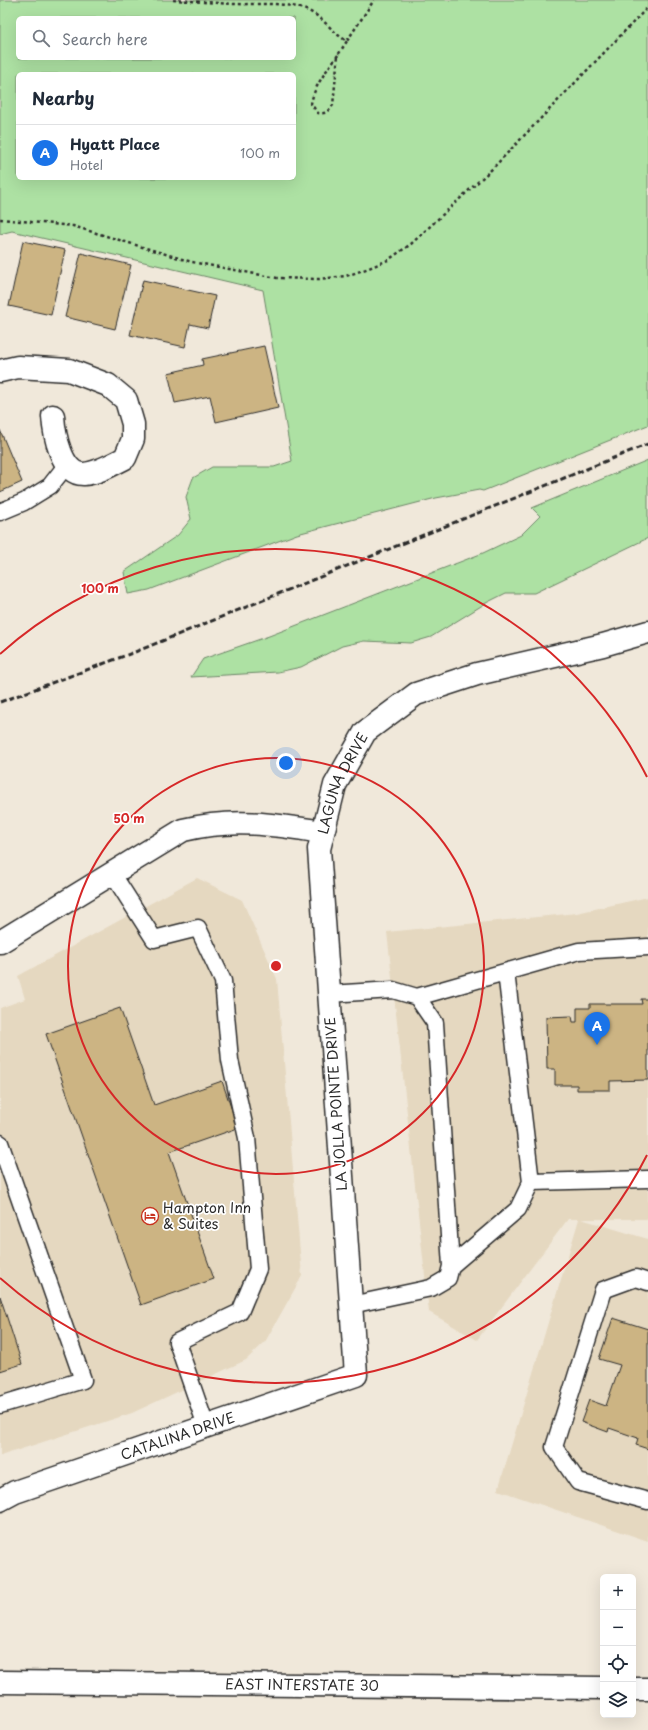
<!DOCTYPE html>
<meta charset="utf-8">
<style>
:root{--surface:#fff;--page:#f2f2f3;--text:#1f2937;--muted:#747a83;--line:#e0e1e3;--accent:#1a73e8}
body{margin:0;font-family:"Playpen Sans",sans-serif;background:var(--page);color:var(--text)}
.controls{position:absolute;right:12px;bottom:12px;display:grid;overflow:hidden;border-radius:6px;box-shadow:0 4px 16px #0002}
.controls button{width:36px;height:36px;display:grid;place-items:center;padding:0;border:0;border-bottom:1px solid var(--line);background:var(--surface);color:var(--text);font:20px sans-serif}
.you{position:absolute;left:286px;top:763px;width:14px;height:14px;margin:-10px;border:3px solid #fff;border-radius:50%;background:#1a73e8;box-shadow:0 0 0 6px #1a73e833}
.badge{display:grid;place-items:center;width:26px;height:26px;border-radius:50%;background:var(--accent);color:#fff;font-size:13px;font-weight:700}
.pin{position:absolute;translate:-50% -33px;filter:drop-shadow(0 1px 2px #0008)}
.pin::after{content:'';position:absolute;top:21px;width:14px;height:12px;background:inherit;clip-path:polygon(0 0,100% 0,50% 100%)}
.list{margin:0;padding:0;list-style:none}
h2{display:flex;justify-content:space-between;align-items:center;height:52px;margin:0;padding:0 16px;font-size:17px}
h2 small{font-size:13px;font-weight:400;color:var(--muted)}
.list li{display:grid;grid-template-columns:26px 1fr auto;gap:12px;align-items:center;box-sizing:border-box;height:56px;padding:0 16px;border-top:1px solid var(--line)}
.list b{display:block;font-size:15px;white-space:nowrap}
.list p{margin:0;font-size:13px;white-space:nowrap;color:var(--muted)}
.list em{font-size:13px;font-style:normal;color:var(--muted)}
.icon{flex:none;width:22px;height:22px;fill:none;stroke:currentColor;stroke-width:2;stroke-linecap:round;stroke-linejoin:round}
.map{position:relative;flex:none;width:648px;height:1730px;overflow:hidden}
.search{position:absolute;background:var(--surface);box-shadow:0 4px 16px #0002;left:16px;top:16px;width:280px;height:44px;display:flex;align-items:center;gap:10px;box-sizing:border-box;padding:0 14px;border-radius:6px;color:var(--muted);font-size:15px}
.panel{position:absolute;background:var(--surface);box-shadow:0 4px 16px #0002;left:16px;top:72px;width:280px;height:108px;border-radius:6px}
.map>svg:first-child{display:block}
.built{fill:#e5d8c0}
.green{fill:#ade1a3;stroke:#6c8667;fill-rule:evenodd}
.building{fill:#ccb483;stroke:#2b2b2b}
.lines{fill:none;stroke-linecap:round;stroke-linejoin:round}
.service-casing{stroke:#2b2b2b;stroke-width:19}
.minor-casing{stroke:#2b2b2b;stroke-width:25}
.secondary-casing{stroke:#2b2b2b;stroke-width:25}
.path{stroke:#2b2b2b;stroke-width:2.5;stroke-dasharray:3 3;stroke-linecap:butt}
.service{stroke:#fff;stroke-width:16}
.minor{stroke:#fff;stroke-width:22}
.secondary{stroke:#fff;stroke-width:22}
.rail{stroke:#2b2b2b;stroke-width:3;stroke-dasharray:6 3;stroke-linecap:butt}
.ring{fill:none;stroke:#d62828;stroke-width:2}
.labels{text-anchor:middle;stroke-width:3.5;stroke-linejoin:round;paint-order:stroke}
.street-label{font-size:14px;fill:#2b2b2b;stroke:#fff}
.poi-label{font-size:14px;fill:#2b2b2b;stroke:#fff;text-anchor:start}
.centre{fill:#d62828;stroke:#fff;stroke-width:2}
.ring-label{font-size:12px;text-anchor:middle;font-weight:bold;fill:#d62828;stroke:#fff;stroke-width:3.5;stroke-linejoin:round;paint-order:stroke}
</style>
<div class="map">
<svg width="648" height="1730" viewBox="0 0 648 1730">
<rect width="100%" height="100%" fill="#f0e8da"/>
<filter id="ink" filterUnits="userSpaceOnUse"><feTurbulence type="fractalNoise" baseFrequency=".025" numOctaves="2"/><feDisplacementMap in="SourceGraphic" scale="8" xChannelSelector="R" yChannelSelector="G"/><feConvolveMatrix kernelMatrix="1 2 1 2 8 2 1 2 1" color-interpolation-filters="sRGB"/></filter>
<g filter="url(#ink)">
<path class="built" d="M197,878L242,900L277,979L302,1276L265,1342L246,1360L132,1413L0,1456V1008L25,999L18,976Z
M648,897V1219H581L648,1239V1541L498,1490L579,1219H568L477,1340L429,1312L387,932L577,913Z"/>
<path class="green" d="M0,0H648V425L483,491L479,490L436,498L297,534L149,590L128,594L124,572L178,535L191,519L186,497L193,478L212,467H274L292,461L263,290L12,231L0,234ZM18,18H294V58H18ZM18,74H294V178H18Z
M648,460V538L534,593H506L486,603L431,637L411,643L364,641L342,646L301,667L278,672L191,677L203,659L269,636L483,553L521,535L540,516L532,508Z"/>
<path class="building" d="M23,241L65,250L51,315L9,306Z
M81,253L131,265L115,329L65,317Z
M143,280L215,296L208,328L190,324L185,347L130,335Z
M264,346L278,408L216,422L210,396L175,403L168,373L203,365L202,359Z
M0,430L22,482L0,492Z
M641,999H648V1080L610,1081V1090H577V1085H555V1069H547L546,1017L572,1016L573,1022H577V1008H590V1004H642Z
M120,1008L154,1105L222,1081L238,1128L169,1152L214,1279L141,1305L46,1034Z
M0,1296L22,1364L0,1371Z
M613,1318L648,1329V1449L636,1445L638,1438L609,1428L608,1432L581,1422L589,1400L606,1406L620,1365L599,1359Z"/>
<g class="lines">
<g class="service-casing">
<path id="service" d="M0,512L24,502L50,486L68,463
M112,873L154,939L198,928L223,981L230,1060L247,1138L258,1269L240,1312L177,1342L206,1426
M506,972L531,1182
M329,994L393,990L417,997L435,1023L451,1266L448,1278L431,1288L351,1305
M417,997L579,951L648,947
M0,1143L83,1380L0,1405
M451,1266L518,1209L531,1182L648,1179
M648,1282L636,1278L603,1290L554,1447L578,1482L648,1501"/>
</g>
<g class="minor-casing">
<g id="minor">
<path d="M0,371L18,367L69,370L108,385L126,400L133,424V439L125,458C113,464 98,473 84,474C61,475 54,432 53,416"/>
<path d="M0,942L183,830C233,818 273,824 322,832"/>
<path id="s1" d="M0,1500L15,1492L356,1375L319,849L335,785L365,732L416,694L477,674L603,645L648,632"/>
</g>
</g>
<g class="secondary-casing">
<g id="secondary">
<path id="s2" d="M0,1682L603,1688"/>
<path d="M633,1689H648"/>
</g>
</g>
<path class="path" d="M173,0C194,1 214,3 235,4C261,5 290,0 314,14C326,21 334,34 347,41L374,0
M338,55C328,68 313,88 311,104L318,113C326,114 329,112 333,105L338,55L347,41
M0,219L73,226L192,262L277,278L319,279L346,276L369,268L388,260L411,244L493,168L648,7"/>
<use href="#service" class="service"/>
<use href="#minor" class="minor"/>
<use href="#secondary" class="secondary"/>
<path class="rail" d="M0,702L135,652L648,444"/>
</g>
</g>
<g class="ring">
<circle cx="276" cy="966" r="208"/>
<path d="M647 1155A416 416 0 0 1 0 1278M0 654A416 416 0 0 1 647 777"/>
</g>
<defs>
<g id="hotel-ring" transform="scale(0.9)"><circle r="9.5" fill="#fff" stroke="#c8321e" stroke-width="1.5"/><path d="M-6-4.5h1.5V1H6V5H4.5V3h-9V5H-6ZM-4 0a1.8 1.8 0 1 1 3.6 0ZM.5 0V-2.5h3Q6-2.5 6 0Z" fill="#c8321e"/></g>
</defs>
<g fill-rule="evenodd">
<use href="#hotel-ring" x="150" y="1216"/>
</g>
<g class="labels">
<g class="street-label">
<text dy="5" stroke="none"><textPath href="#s1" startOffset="975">LAGUNA DRIVE</textPath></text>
<text transform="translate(336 1104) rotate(-94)" y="5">LA JOLLA POINTE DRIVE</text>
<text dy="5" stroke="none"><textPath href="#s1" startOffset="189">CATALINA DRIVE</textPath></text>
<text dy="5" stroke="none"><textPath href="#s2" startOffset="302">EAST INTERSTATE 30</textPath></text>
</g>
<g class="poi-label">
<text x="163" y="1213">Hampton Inn<tspan x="163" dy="16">&amp; Suites</tspan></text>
</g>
</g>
<circle cx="276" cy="966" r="6" class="centre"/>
<g class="ring-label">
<text x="100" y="593">100 m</text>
<text x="129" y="823">50 m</text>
</g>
</svg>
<div class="controls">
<button>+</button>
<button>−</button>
<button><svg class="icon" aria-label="locate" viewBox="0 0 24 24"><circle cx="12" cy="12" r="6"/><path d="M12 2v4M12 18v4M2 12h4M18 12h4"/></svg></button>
<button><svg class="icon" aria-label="layers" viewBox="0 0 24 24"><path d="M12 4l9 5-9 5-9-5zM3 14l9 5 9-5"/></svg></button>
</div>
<div class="you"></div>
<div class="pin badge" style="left:597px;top:1045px">A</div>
<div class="search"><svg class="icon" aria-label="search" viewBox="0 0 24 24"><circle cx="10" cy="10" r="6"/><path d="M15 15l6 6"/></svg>Search here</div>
<section class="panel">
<h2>Nearby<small></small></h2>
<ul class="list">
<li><span class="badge">A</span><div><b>Hyatt Place</b><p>Hotel</p></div><em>100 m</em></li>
</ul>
</section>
</div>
